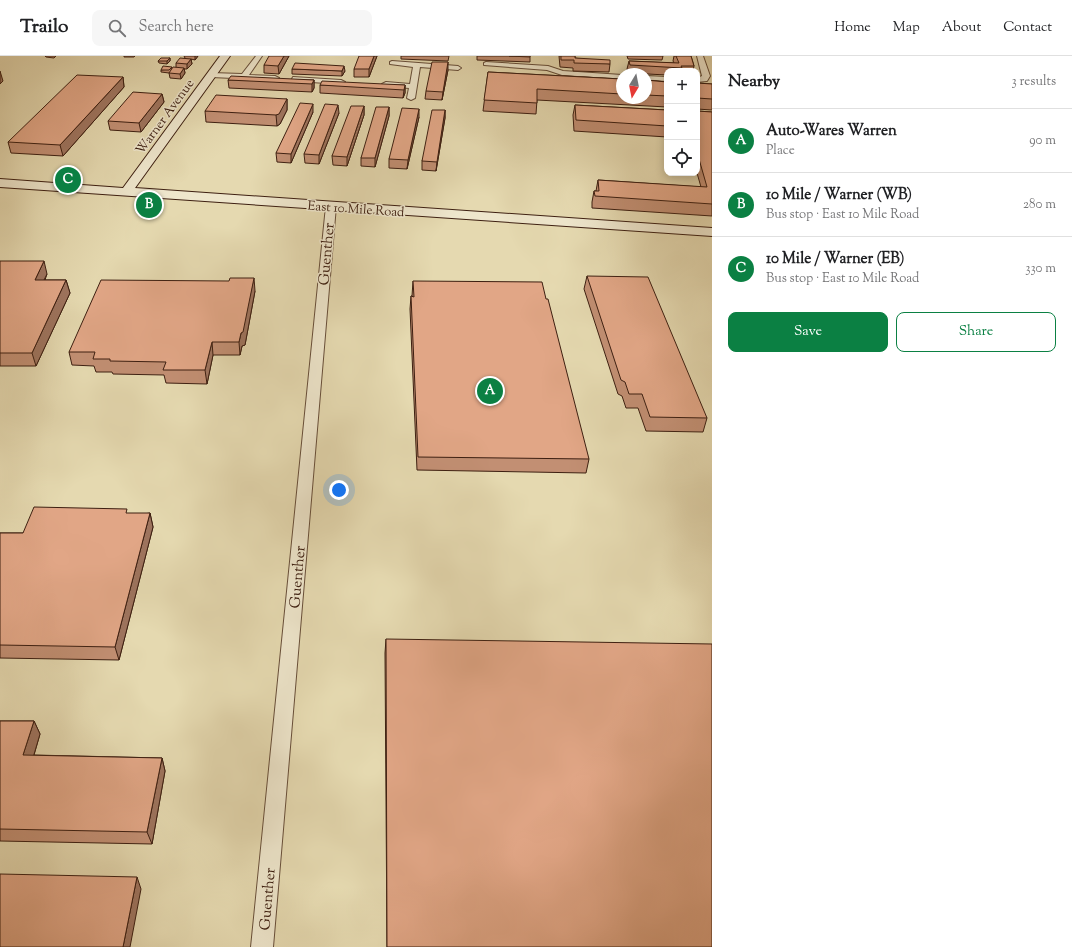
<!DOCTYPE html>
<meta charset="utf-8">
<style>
:root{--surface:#fff;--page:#f6f6f6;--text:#202124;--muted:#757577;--line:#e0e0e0;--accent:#0b8043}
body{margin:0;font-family:"Sorts Mill Goudy",serif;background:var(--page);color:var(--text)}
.controls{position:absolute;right:12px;top:12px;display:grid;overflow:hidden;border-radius:8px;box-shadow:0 2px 10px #0003}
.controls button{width:36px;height:36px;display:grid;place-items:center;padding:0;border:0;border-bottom:1px solid var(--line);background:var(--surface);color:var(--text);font:20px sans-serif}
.compass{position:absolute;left:616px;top:12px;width:36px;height:36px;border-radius:50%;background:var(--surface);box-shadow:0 2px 10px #0003;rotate:190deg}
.you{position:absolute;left:339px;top:434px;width:14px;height:14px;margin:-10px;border:3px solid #fff;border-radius:50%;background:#1a73e8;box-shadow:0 0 0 6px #1a73e833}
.badge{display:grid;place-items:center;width:26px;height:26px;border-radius:50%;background:var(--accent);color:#fff;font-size:13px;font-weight:700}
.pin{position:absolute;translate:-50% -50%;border:2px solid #fff;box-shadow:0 1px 4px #0006}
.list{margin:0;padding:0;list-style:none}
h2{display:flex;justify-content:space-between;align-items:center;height:52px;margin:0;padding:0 16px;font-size:17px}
h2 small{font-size:13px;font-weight:400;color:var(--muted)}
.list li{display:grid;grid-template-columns:26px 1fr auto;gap:12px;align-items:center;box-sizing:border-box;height:64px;padding:0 16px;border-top:1px solid var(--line)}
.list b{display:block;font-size:15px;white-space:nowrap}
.list p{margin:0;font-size:13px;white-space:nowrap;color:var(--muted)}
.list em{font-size:13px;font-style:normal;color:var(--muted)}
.actions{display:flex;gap:8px;padding:12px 16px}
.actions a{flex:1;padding:9px 0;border:1px solid var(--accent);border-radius:8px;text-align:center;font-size:14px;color:var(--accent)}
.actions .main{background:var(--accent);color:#fff}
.icon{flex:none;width:22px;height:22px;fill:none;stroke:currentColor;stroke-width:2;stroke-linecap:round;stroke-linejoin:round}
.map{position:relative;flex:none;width:712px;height:891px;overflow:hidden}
header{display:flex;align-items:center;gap:24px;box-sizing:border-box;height:56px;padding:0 20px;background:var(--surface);border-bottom:1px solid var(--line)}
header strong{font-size:19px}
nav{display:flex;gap:22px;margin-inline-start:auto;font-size:14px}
.search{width:280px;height:36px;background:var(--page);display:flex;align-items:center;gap:10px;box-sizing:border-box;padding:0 14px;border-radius:8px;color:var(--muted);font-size:15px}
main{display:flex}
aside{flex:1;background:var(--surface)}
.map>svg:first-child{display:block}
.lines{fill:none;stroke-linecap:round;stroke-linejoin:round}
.street-casing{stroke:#674e39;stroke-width:2}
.secondary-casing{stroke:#3d1f11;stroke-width:2}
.street{fill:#eee6cc;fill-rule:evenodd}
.secondary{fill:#eee6cc;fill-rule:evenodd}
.wall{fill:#c28f73;stroke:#3d1f11}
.shaded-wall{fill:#9e745e;stroke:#3d1f11}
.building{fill:#e1a686;stroke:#3d1f11}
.labels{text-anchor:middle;stroke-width:3;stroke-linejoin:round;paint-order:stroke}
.far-street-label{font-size:13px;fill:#3d1f11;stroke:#eee6cc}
.street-label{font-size:15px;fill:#3d1f11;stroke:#eee6cc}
</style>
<header>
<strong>Trailo</strong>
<div class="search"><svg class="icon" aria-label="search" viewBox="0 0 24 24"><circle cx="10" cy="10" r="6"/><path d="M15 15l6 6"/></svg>Search here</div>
<nav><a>Home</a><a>Map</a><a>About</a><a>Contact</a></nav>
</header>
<main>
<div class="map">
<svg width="712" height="891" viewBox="0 0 712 891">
<rect width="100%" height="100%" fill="#e5d9b0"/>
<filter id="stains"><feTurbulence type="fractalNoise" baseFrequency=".005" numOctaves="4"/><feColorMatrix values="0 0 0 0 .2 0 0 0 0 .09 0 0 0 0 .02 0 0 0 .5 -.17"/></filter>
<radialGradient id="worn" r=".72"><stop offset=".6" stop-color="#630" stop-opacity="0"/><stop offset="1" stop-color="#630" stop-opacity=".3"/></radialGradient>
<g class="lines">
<g class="street-casing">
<path id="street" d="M256,0H262L249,19L275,20L279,22L278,24L211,21L207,19L211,17L242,18Z
M697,0H703L710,20L707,25L697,26V22L702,20Z
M392,5L458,10L461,12L458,14L420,11L415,42L411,44L407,42L409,32L386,30L382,28L386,26L410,28L413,11L390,8V6Z
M486,6L548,10L563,15L622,19V23L562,19L547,14L484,9V7Z
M646,20L667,21V25L646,24Z
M293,21L341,24L345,26L341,28L296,25L292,23Z
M331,147L336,150L273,891H251L326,150Z"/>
</g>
<g class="secondary-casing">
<path id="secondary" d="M220,0H230L135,132L712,172V180L0,131V123L123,132Z"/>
</g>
<use href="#street" class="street"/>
<use href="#secondary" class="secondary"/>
</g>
<path class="wall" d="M45,0H56L54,2L46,1Z
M124,0H135L134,1H124Z
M184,0H198L195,4L191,3L192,8L187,13H184L185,17L181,23L170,22L169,17L161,16V14L176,12V7L185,2Z
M289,0L279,18L264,17V9Z
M377,0L369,21H354V13Z
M401,0H449L448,5L401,3Z
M477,0H530V6L477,4Z
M559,0H575V2L610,8L609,16L573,15V12L560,11Z
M627,0H663L662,4L628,3Z
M674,0H691L694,10L693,15H667V19L628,17L627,13L629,5L674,7L673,5Z
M170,2V5L167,8L159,7L158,5Z
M292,13L345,15L342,20L292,18Z
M448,14L442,44L425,43L426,35Z
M488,16L622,23V42H646V24L667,26V51L537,44L536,58L483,55Z
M123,21L124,31L63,100L11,97L8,86Z
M228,24H314V32L312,36L229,32Z
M697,27L712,28V54L697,53Z
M320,29H405V37L403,42L320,37Z
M162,38L164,46L141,76L110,74L108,65Z
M287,43V54L280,68L277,70L206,66L205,55Z
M575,49L667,54V81L574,75L573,59Z
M364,50V59L347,110L333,109L332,100Z
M389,51V60L375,111L361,110V102Z
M445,54V62L436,115L422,114V105Z
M697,55L712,56V160L592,152V146L594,135H596L598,124L701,131L697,117Z
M313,56L291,107L277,106L276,97Z
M339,57L319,108L305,107L304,98Z
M419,61L407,113L389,112V103Z
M0,206L47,218L45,224H66L70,237L36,310H0Z
M587,220L707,362L703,376L646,375L638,352H626L622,340L618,338L584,233Z
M413,225L589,403L586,417L417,414L410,253L411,240H412Z
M255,235L245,289L242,290L240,299H213L207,328L166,327L164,319L113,318L112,316H96L94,310L72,309L69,296Z
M150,457L153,471L119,604L0,602V477H23Z
M386,583L712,891H387L385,597Z
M0,665H34L40,678L34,699L162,702L165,715L152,788L0,785Z"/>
<path class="shaded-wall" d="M195,0H198L195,4Z
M284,0H289L279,18L278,10Z
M374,0H377L369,21V13Z
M170,2V5L167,8V5Z
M191,3L192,8L187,13V8Z
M448,6V14L442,44L443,36Z
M344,10L345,15L342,20V15Z
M184,12L185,17L181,23L180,18Z
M0,15L3,25L0,28Z
M123,21L124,31L63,100L60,89Z
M314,24V32L312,36V28Z
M405,29V37L403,42L404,34Z
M162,38L164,46L141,76L139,67Z
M287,43V54L280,68L277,70L276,59Z
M313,48V56L291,107V98Z
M338,49L339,57L319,108V99Z
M364,50V59L347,110V101Z
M389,51V60L375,111V102Z
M419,53V61L407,113L408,104Z
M445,54V62L436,115L437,106Z
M44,205L47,218L38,236L35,224Z
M254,222L255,235L245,289L242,290L240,299L239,286Z
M66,224L70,237L36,310L32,297Z
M212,286L213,299L207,328L205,314Z
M150,457L153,471L119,604L115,591Z
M34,665L40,678L30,712L23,699Z
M162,702L165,715L152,788L147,776Z
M137,821L141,833L130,891H123Z"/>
<path class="building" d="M269,0H284L278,10L264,9Z
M359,0H374L369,13H354Z
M509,0H530V1Z
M561,0H575V2L610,4V8L574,7V4H561Z
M676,0H691L694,10H681L682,12L630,9L629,5L679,7Z
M161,2H170L167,5H158Z
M180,2L191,3L187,8L176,7Z
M432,6H448L443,36L426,35Z
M295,7L344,10L342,15L292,13Z
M163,10L172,11L169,14H161Z
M173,11L184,12L180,18L169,17Z
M488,16L622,23V38L537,33V47L484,44Z
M77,19L123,21L60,89L8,86Z
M231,20L314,24L312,28L228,24Z
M646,24L667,26V40L646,39Z
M322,25L405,29L404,34L320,29Z
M697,27L712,28V43L697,42Z
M133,36L162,38L139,67L108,65Z
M216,39L287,43L279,58L276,59L205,55Z
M300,47L313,48L291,98L276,97Z
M325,48L338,49L319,99L304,98Z
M575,49L667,54V70L576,64Z
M351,50H364L347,101L332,100Z
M376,51H389L375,102H361Z
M402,52L419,53L408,104L389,103Z
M432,54H445L437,106L422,105Z
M697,55L712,56V148L595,140L594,135H599L598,124L707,131L697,96Z
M0,205H44L35,224H66L32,297H0Z
M587,220L648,221L707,362L650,361L642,338H629L625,326L621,324Z
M230,222H254L243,276L241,277L239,286H212L205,314H163L166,306L110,305V303H93L95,296H69L101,224L229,225Z
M413,225L542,226L546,243H548L589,403L418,401L411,240L414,241Z
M34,451L127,453L126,457H150L115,591L0,589V477H23Z
M386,583L712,588V891H387Z
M0,665H34L23,699L162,702L147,776L0,773Z
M0,818L137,821L123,891H0Z"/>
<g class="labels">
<g class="far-street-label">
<text transform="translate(164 60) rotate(-54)" y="5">Warner Avenue</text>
<text transform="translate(356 152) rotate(4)" y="5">East 10 Mile Road</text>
</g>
<g class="street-label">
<text transform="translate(326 198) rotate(-85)" y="5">Guenther</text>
<text transform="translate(297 521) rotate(-85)" y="5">Guenther</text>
<text transform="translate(267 843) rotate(-85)" y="5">Guenther</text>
</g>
</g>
<rect width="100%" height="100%" filter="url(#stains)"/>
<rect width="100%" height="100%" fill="url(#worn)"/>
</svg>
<div class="controls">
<button>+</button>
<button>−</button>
<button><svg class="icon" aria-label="locate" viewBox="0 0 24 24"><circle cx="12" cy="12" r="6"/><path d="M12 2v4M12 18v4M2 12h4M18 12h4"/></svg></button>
</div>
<svg class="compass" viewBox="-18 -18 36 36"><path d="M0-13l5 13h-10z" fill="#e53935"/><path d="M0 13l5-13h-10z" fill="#757577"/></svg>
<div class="you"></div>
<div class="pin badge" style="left:490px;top:335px">A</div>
<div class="pin badge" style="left:149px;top:149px">B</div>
<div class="pin badge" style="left:68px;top:124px">C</div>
</div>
<aside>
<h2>Nearby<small>3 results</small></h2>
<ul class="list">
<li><span class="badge">A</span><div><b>Auto-Wares Warren</b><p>Place</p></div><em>90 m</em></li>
<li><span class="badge">B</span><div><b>10 Mile / Warner (WB)</b><p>Bus stop · East 10 Mile Road</p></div><em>280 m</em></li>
<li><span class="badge">C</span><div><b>10 Mile / Warner (EB)</b><p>Bus stop · East 10 Mile Road</p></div><em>330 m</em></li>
</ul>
<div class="actions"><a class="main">Save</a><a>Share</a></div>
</aside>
</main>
